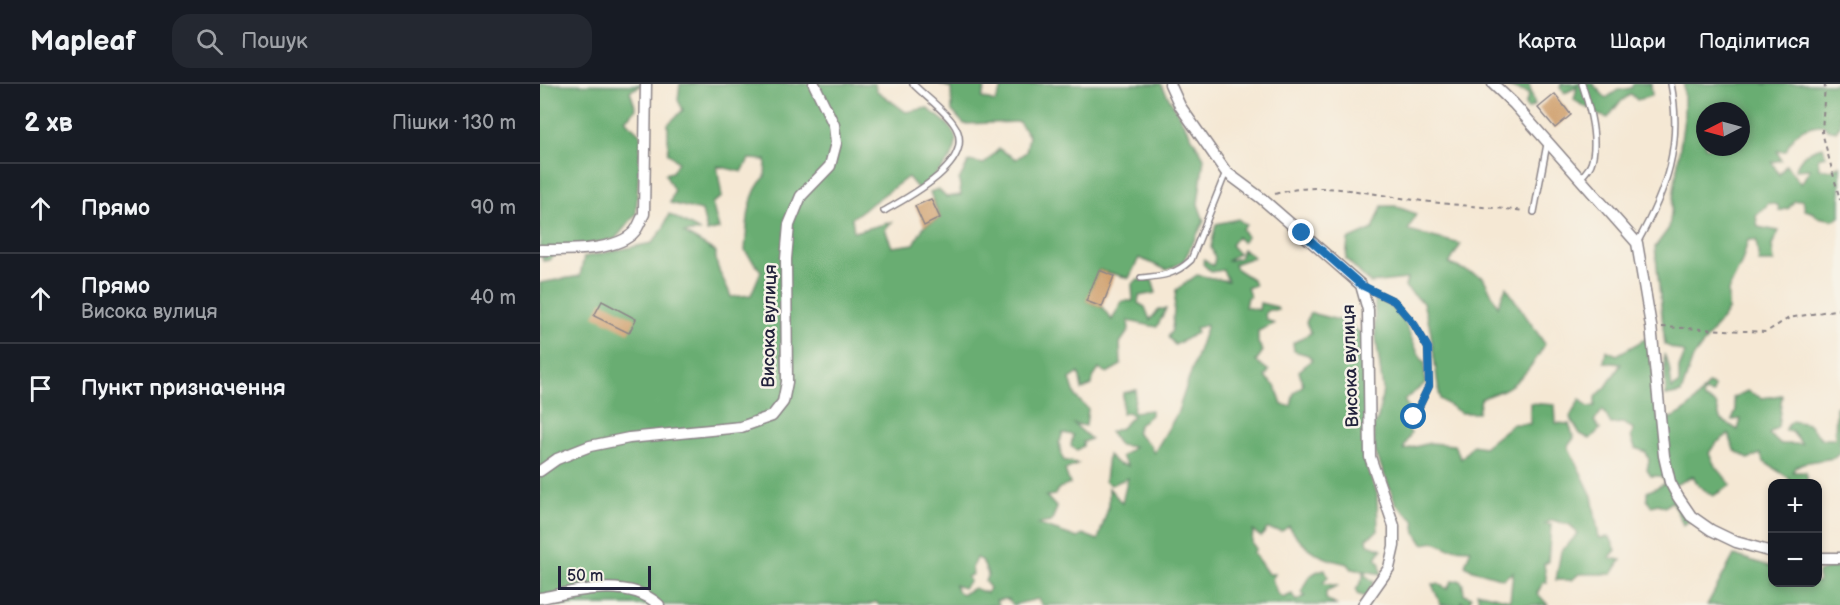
<!DOCTYPE html>
<html lang="uk">
<meta charset="utf-8">
<style>
:root{--surface:#171b24;--page:#242831;--text:#f1f3f6;--muted:#9ea1a6;--line:#363941}
body{margin:0;font-family:"Balsamiq Sans",sans-serif;background:var(--page);color:var(--text)}
.controls{position:absolute;right:18px;bottom:18px;display:grid;overflow:hidden;border-radius:12px;box-shadow:0 3px 9px #0003}
.controls button{width:54px;height:54px;display:grid;place-items:center;padding:0;border:0;border-bottom:2px solid var(--line);background:var(--surface);color:var(--text);font:30px sans-serif}
.compass{position:absolute;left:1156px;top:18px;width:54px;height:54px;border-radius:50%;background:var(--surface);box-shadow:0 3px 9px #0003;rotate:264deg}
.scale{position:absolute;left:18px;bottom:15px;width:93px;box-sizing:border-box;padding-left:6px;border:3px solid #22223b;border-top:0;font-size:16px;line-height:21px;white-space:nowrap;color:#22223b;-webkit-text-stroke:4px #f7f3e8;paint-order:stroke}
.stop{position:absolute;width:18px;height:18px;margin:-14px;border:4px solid #1f6fb2;border-radius:50%;background:#fff}
.stop.end{background:#1f6fb2;border-color:#fff;box-shadow:0 2px 6px #0008}
.list{margin:0;padding:0;list-style:none}
h2{display:flex;justify-content:space-between;align-items:center;height:78px;margin:0;padding:0 24px;font-size:26px}
h2 small{font-size:20px;font-weight:400;color:var(--muted)}
.list li{display:grid;grid-template-columns:39px 1fr auto;gap:18px;align-items:center;box-sizing:border-box;height:90px;padding:0 24px;border-top:2px solid var(--line)}
.list b{display:block;font-size:22px;white-space:nowrap}
.list p{margin:0;font-size:20px;white-space:nowrap;color:var(--muted)}
.list em{font-size:20px;font-style:normal;color:var(--muted)}
.icon{flex:none;width:33px;height:33px;fill:none;stroke:currentColor;stroke-width:2;stroke-linecap:round;stroke-linejoin:round}
.map{position:relative;flex:none;width:1300px;height:521px;overflow:hidden}
header{display:flex;align-items:center;gap:36px;box-sizing:border-box;height:84px;padding:0 30px;background:var(--surface);border-bottom:2px solid var(--line)}
header strong{font-size:28px}
nav{display:flex;gap:33px;margin-inline-start:auto;font-size:21px}
.search{width:420px;height:54px;background:var(--page);display:flex;align-items:center;gap:15px;box-sizing:border-box;padding:0 21px;border-radius:18px;color:var(--muted);font-size:22px}
main{display:flex}
aside{flex:1;background:var(--surface)}
.map>svg:first-child{display:block}
.forest{fill:#69ad72;stroke:#466856;stroke-width:1.5;fill-rule:evenodd}
.building{fill:#d0a170}
.lines{fill:none;stroke-linecap:round;stroke-linejoin:round}
.lane-casing{stroke:#8c8588;stroke-width:8}
.street-casing{stroke:#8c8588;stroke-width:13}
.path{stroke:#8c8588;stroke-width:2;stroke-dasharray:4.5 4.5;stroke-linecap:butt}
.lane{stroke:#fff;stroke-width:5}
.street{stroke:#fff;stroke-width:10}
.route{stroke:#1f6fb2;stroke-width:8}
.labels{text-anchor:middle;stroke-width:5;stroke-linejoin:round;paint-order:stroke}
.street-label{font-size:18px;fill:#22223b;stroke:#f7f3e8}
</style>
<header>
<strong>Mapleaf</strong>
<div class="search"><svg class="icon" aria-label="search" viewBox="0 0 24 24"><circle cx="10" cy="10" r="6"/><path d="M15 15l6 6"/></svg>Пошук</div>
<nav><a>Карта</a><a>Шари</a><a>Поділитися</a></nav>
</header>
<main>
<aside>
<h2>2 хв<small>Пішки · 130 m</small></h2>
<ul class="list">
<li><svg class="icon" aria-label="ahead" viewBox="0 0 24 24"><path d="M12 20V5M6 11l6-6 6 6"/></svg><div><b>Прямо</b></div><em>90 m</em></li>
<li><svg class="icon" aria-label="ahead" viewBox="0 0 24 24"><path d="M12 20V5M6 11l6-6 6 6"/></svg><div><b>Прямо</b><p>Висока вулиця</p></div><em>40 m</em></li>
<li><svg class="icon" aria-label="arrive" viewBox="0 0 24 24"><path d="M6 21V4h12l-3 4 3 4H6"/></svg><div><b>Пункт призначення</b></div></li>
</ul>
</aside>
<div class="map">
<svg width="1300" height="521" viewBox="0 0 1300 521">
<rect width="100%" height="100%" fill="#f7f3e8"/>
<filter id="ink" filterUnits="userSpaceOnUse"><feTurbulence type="fractalNoise" baseFrequency=".0167" numOctaves="2"/><feDisplacementMap in="SourceGraphic" scale="12" xChannelSelector="R" yChannelSelector="G"/><feConvolveMatrix kernelMatrix="1 2 1 2 8 2 1 2 1" color-interpolation-filters="sRGB"/></filter>
<filter id="wash" filterUnits="userSpaceOnUse"><feTurbulence type="fractalNoise" baseFrequency=".008" numOctaves="4" result="noise"/><feDisplacementMap in="SourceGraphic" scale="24" xChannelSelector="R" yChannelSelector="G"/><feGaussianBlur stdDeviation="1.35" result="paint"/><feColorMatrix in="noise" values="0 0 0 0 0 0 0 0 0 0 0 0 0 0 0 0 0 1.4 0 .05"/><feComposite in="paint" operator="in"/></filter>
<g filter="url(#wash)">
<rect width="100%" height="100%" fill="#f5e8d4"/>
<path class="forest" d="M0,0L102,1L90,7L96,25L85,36L101,51L96,130L75,155L17,166L10,176L3,177L0,164Z
M140,0H335L336,6L366,28L387,24C394,30 403,35 409,42C431,65 395,92 378,105L368,93L312,134L314,148L352,138L345,145L352,163L374,160L384,142L400,134L390,108L398,105L406,113L421,111L419,96L429,77L444,80L459,65L476,75L486,68L489,52L479,38L424,40L412,27L411,4L400,0H446L442,14L455,18L464,0H621L664,74L658,120L664,137L643,178L627,186L599,174L589,194L559,186L547,217L562,223L572,236L582,217H593L592,200L597,196H612L616,209L599,212L598,219L605,223L610,236L619,225H626L617,243L588,237L589,246L580,259L581,281L567,289L559,285L553,294L552,301L542,306L539,289L530,295L536,313L548,325L546,342L534,340L551,355L543,358V362L537,366L531,362L533,351L523,349L519,359L523,376L538,380L525,386L530,400L519,404L515,411L506,412L517,424L511,438L497,440L538,454L543,450L558,456L569,421V404L582,419L588,394L571,401L565,397L568,371L578,380L588,382L581,373L594,363L579,361L570,348L581,344L593,332L588,328L582,330L583,309L596,306L593,328L611,326V331L599,341L596,349L610,361L614,369L637,330L667,241L655,244L657,249L635,261L628,253L632,246L636,206L657,191L688,197L683,186L671,188L663,180L664,175L673,182L675,174L671,163L676,140L698,135L706,141L702,145L707,153L702,158L697,153L691,161L698,169L687,177L699,174L703,165L714,173L694,180L695,184L712,195L715,201L707,204L710,212L707,213L705,223L719,226L720,219L737,223L738,226H729L725,230L726,235L734,240L718,247V259L723,267L716,277L729,287L725,293L736,303L742,321L751,322L754,309L763,301L759,287L772,276L768,271L754,267L753,259L771,249L766,239L770,229L807,238L826,254L830,379L824,376L837,409L838,447L827,454L828,460L842,465L836,474L840,480L841,490L825,487V491L834,498L825,513L817,510L816,506L823,494V487L812,485L808,480C781,475 764,466 749,442L742,447L727,445L721,453L713,447L712,459L716,465L713,468L728,490H735L732,495L737,509L743,514L752,510L756,517L765,512L762,508C766,495 771,488 785,485L788,493L783,499L797,502L786,507V515L796,521H502L498,515L473,521L468,515L456,516L459,521H339L336,518L326,521H0V199L40,192L44,173L112,159L123,145L129,130L160,147L144,149L176,168C174,184 186,197 191,213L211,211L221,187L205,167C207,143 207,109 225,93L226,76L209,75L202,88L177,82L182,113L172,119L179,145L167,148L162,127L130,119L134,107L125,90L132,88L138,78L128,69V40L143,26L138,16ZM436,474L442,476L448,491L445,497L449,503L447,509L434,504L423,510L418,508L415,501L423,504L430,497L427,493L433,490L432,483Z
M960,0H989L995,21L988,25L985,21L989,10Z
M1021,0H1053L1066,14L1078,6L1091,4L1093,0H1111L1112,12L1097,16L1091,10L1079,19L1068,34L1055,30L1053,23L1047,24L1034,16L1037,3L1025,9L1020,4Z
M1144,0H1300V41L1296,47L1287,45L1284,41C1264,41 1253,48 1246,67H1237L1241,76L1232,78L1239,91L1246,81L1261,100L1270,85L1255,86C1260,72 1269,66 1283,63L1286,72L1278,74L1279,85L1291,86L1300,81V133L1294,136L1277,133L1274,129L1265,126L1263,116L1254,117L1249,124L1239,127L1238,121L1229,119L1216,132L1218,143L1239,147L1232,161L1234,178H1219L1216,156H1208L1202,178L1188,207V226L1153,274L1141,309L1126,312L1124,270L1129,282L1132,305L1139,299V284L1145,269L1125,261L1115,163L1129,144L1144,34ZM1165,27H1201V63H1165Z
M842,122H855L876,130L868,147L921,160L909,180L943,193L958,222L966,203L1005,260C996,277 981,298 963,306C956,309 948,311 941,315L938,329H921L900,315L890,244L883,219L865,203L867,195L830,199L806,175L808,156L833,145Z
M835,216C873,225 865,256 885,279V300L864,316L869,325L859,336L871,349L863,366L890,359L914,361L921,375L933,361L944,363L973,340H990V319L1015,321L1016,339L1029,340L1034,354L1028,362L1052,412L1059,454L1070,453L1076,466L1069,474L1081,476L1072,490H1039L1032,496H1016L1021,467L1038,450L1030,441L1012,436L1005,440L1011,441L1008,478L1004,480L1007,499L1004,498L997,509L1008,521H940L937,508L970,516L973,488L963,495L933,486L925,481L931,465L908,464L895,458L883,460L876,449L874,436L856,420L835,367L833,344L838,334L843,306L835,246Z
M1109,253L1118,336C1143,335 1154,319 1168,300L1174,302L1173,310L1164,308L1163,314L1176,320L1180,335L1198,346L1201,335L1192,336L1196,327L1193,314L1207,307L1222,314L1242,311L1238,343L1229,350L1240,360H1262L1252,348L1244,346L1252,337L1268,340L1282,355H1295L1296,323L1300,321V369L1294,374L1263,379L1255,383L1253,388H1266L1268,399H1250L1249,394L1224,378L1220,370L1208,375L1194,366L1189,350L1175,360L1169,369L1174,380L1191,401L1173,412L1158,401L1153,392L1133,402L1153,435L1143,441L1132,417L1125,423L1118,420L1111,422L1107,415V408L1126,399L1121,392H1111L1107,386L1109,376L1106,368L1095,364L1091,353L1094,345L1083,339L1071,340L1063,326L1054,337L1060,345L1050,355L1040,350L1030,333L1040,315L1048,323L1055,322V313L1066,303L1081,280L1064,278L1066,266L1077,271Z
M1194,471L1232,483V498H1278V488L1295,482L1300,484V521H1167Z
M919,496L923,500L924,510L931,513L929,520L921,517V521H901L892,500H898L907,505L912,497Z"/>
<g id="blocks">
<path class="building" d="M1015,10L1031,31L1015,44L998,24Z
M391,115L400,134L384,142L375,122Z
M559,186L574,192L562,223L546,217Z
M62,217L96,235L89,249L54,232Z"/>
</g>
</g>
<g filter="url(#ink)">
<use href="#blocks" fill-opacity="0" stroke="#8c8588" stroke-width="1.5"/>
<g class="lines">
<g class="lane-casing">
<path id="lane" d="M1040,95C1044,90 1049,85 1051,80C1059,58 1049,21 1042,0
M344,127C368,113 441,77 413,39C403,25 386,13 373,0
M994,128L1007,60
M1097,159C1126,107 1143,61 1131,0
M601,194C622,192 635,191 651,176L686,88
M822,202L854,217L874,240L888,264L889,302L874,333"/>
</g>
<g class="street-casing">
<path id="street" d="M630,0L640,22L686,88L721,114L821,201L828,226L830,373L854,442V462L849,484L823,521
M953,0L974,20L1097,159L1111,242L1124,372L1130,398L1138,413L1151,432L1171,446L1196,458L1232,468
M0,166C25,166 78,168 95,147C99,142 101,135 104,130L106,0
M0,387L17,375L50,362L89,354L201,343L232,332L243,318L247,298L246,175L249,141L261,112L290,82L296,59L294,41L274,0
M1278,474H1300
M0,514C36,507 89,493 119,521"/>
</g>
<path class="path" d="M1285,0L1282,48L1300,116
M735,110C781,96 828,110 875,116C911,121 948,123 985,127
M1122,243L1226,248L1249,234L1300,225"/>
<use href="#lane" class="lane"/>
<use href="#street" class="street"/>
</g>
</g>
<g class="lines" filter="url(#ink)">
<path class="route" d="M762,149L821,201L854,217L874,240L888,264L889,302L874,333"/>
</g>
<g class="labels">
<g class="street-label">
<text transform="translate(229 242) rotate(-89)" y="6">Висока вулиця</text>
<text transform="translate(810 282) rotate(-92)" y="6">Висока вулиця</text>
</g>
</g>
</svg>
<div class="controls">
<button>+</button>
<button>−</button>
</div>
<svg class="compass" viewBox="-18 -18 36 36"><path d="M0-13l5 13h-10z" fill="#e53935"/><path d="M0 13l5-13h-10z" fill="#9ea1a6"/></svg>
<div class="scale">50 m</div>
<div class="stop" style="left:874px;top:333px"></div>
<div class="stop end" style="left:762px;top:149px"></div>
</div>
</main>
